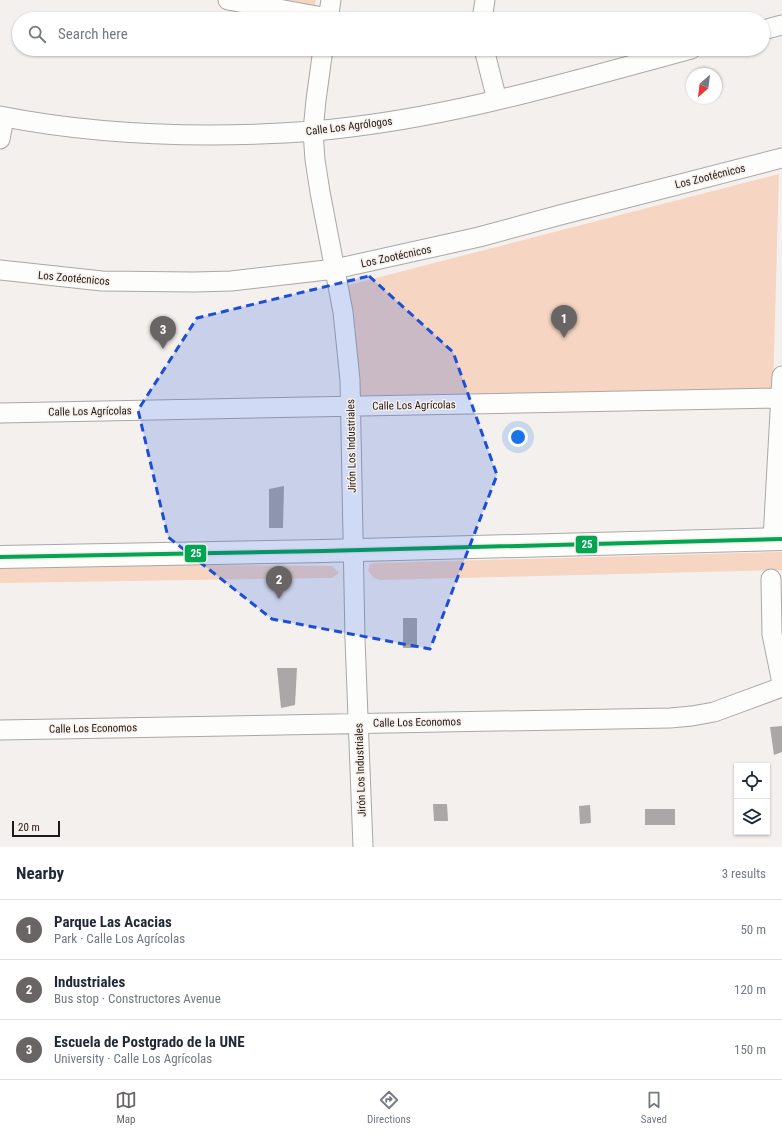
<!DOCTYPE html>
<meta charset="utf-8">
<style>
:root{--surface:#fff;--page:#f6f6f7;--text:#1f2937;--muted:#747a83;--line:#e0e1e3;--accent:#686564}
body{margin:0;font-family:"Roboto Condensed",sans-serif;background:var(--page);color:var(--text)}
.controls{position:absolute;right:12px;bottom:12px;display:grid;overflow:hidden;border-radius:0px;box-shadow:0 1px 3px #0004}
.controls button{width:36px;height:36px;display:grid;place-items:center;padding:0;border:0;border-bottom:1px solid var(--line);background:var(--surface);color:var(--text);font:20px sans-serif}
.compass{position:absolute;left:686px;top:68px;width:36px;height:36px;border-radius:50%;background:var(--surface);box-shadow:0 1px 3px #0004;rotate:208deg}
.scale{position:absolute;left:12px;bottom:10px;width:48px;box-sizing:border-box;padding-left:4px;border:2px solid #1d1a19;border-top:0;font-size:11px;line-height:14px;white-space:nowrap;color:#1d1a19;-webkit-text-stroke:3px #f8efea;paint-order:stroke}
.you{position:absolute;left:518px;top:437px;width:14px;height:14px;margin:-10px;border:3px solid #fff;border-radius:50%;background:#1a73e8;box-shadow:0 0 0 6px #1a73e833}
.badge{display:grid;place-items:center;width:26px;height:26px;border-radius:50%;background:var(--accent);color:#fff;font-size:13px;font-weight:700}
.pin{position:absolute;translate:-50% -33px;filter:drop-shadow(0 1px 2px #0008)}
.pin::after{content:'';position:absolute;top:21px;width:14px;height:12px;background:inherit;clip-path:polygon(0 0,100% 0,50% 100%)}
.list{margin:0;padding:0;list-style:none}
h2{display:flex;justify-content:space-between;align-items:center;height:52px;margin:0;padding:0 16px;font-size:17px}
h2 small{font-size:13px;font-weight:400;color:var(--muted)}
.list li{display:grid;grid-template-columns:26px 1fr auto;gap:12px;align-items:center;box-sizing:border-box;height:60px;padding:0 16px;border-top:1px solid var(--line)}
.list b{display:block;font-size:15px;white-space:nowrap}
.list p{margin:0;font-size:13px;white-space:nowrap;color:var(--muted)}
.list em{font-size:13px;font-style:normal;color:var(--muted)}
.icon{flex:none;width:22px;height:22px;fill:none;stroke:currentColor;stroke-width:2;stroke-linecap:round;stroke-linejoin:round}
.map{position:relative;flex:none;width:782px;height:847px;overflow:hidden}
.search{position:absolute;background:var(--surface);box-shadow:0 1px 3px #0004;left:12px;right:12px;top:12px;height:44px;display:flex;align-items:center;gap:10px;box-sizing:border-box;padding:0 14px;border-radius:22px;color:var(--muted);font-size:15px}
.sheet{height:232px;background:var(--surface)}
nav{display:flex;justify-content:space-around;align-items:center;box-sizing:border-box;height:56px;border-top:1px solid var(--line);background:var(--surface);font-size:11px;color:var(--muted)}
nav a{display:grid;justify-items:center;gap:2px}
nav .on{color:var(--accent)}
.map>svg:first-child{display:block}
.green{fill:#f6d5c2}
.building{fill:#aba7a6}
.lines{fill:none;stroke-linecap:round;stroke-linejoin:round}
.minor-casing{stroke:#aba7a6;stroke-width:21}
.tertiary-casing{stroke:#aba7a6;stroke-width:24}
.minor{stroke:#fdfdfc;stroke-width:19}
.tertiary{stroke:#fdfdfc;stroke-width:22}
.bus-1-casing{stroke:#f8efea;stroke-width:7}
.bus-1{stroke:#00a651;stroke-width:4}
.marked{fill:#1d4ed8;fill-opacity:0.2;stroke:#1d4ed8;stroke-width:3;stroke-dasharray:8 5;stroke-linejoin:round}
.labels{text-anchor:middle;stroke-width:3;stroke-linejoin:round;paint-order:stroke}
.street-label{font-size:11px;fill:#1d1a19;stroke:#f8efea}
.line-badge{stroke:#f8efea;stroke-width:1.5}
.badge-label{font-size:11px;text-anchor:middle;font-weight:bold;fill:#fff}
</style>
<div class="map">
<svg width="782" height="847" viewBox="0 0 782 847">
<rect width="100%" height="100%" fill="#f4f0ee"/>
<path class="green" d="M259,0H316L314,10Z
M779,174L773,391L358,399L349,285Z
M782,552V570L380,580L374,578L368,571L370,564L375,563Z
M0,564L332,566L339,573L332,578H325L0,583Z"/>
<path class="building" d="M284,486L283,528H269V489Z
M403,618H417V648H403Z
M277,668H297L295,705L281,708Z
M782,726V752L774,755L770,727Z
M433,804H447L448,821H434Z
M590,805L591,823L580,824L579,806Z
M645,809H675V825H645Z"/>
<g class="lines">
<g class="minor-casing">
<path id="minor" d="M228,0L328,18
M328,19L331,0
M482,19L485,0
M763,30L782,25
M323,49L316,100L313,131L315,160L320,192L343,312L350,380L355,639L363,847
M484,49L497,100
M0,116C86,133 173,137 260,134C290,133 321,131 351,127C467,113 579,79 691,49
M0,139L4,117
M0,270L102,281L194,282L231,281L335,269L479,237L560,215L782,158
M0,413L781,398
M773,539L782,376
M771,579L772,634L782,683
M0,730L670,718L692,716L714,712L782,687"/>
</g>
<g class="tertiary-casing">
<path id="tertiary" d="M0,557L323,551L782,539"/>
</g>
<use href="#minor" class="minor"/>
<use href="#tertiary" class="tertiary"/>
<g class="bus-1-casing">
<path id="bus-1" d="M0,557L323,551L782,539"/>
</g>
<use href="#bus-1" class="bus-1"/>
</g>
<path class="marked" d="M369,276L453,352L497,475L430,649L272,619L168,537L138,410L197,318Z"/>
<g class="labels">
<g class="street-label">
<text transform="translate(349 126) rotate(-7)" y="4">Calle Los Agrólogos</text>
<text transform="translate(710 176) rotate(-14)" y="4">Los Zootécnicos</text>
<text transform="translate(396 256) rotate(-12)" y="4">Los Zootécnicos</text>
<text transform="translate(74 278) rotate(5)" y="4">Los Zootécnicos</text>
<text transform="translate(414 405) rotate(-1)" y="4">Calle Los Agrícolas</text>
<text transform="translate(90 411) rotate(-1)" y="4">Calle Los Agrícolas</text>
<text transform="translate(351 446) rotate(-91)" y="4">Jirón Los Industriales</text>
<text transform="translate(417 722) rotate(-1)" y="4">Calle Los Economos</text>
<text transform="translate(93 728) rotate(-1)" y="4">Calle Los Economos</text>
<text transform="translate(360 770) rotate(-92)" y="4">Jirón Los Industriales</text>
</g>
</g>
<g class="line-badge">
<rect x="575" y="535" width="23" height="19" rx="4" fill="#00a651"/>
<rect x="184" y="544" width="23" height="19" rx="4" fill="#00a651"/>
</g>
<g class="badge-label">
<text x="587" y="548">25</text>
<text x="196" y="557">25</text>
</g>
</svg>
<div class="controls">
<button><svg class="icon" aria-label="locate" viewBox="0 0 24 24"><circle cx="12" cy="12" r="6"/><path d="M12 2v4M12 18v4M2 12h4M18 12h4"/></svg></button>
<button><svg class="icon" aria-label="layers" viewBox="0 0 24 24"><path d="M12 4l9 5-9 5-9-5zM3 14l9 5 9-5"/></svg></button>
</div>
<svg class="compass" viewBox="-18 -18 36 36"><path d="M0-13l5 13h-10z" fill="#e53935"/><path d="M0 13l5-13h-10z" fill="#747a83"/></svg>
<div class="scale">20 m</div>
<div class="you"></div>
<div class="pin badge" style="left:564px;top:338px">1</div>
<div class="pin badge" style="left:279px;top:599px">2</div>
<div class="pin badge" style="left:163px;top:349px">3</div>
<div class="search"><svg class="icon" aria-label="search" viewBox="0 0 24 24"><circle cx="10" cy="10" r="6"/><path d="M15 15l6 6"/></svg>Search here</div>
</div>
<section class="sheet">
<h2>Nearby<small>3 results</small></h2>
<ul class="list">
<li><span class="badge">1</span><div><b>Parque Las Acacias</b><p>Park · Calle Los Agrícolas</p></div><em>50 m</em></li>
<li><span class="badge">2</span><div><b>Industriales</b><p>Bus stop · Constructores Avenue</p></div><em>120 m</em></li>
<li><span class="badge">3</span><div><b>Escuela de Postgrado de la UNE</b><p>University · Calle Los Agrícolas</p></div><em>150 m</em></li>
</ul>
</section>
<nav>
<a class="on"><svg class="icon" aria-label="map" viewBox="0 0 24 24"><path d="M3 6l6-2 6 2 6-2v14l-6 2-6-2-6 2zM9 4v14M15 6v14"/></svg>Map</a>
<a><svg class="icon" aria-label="directions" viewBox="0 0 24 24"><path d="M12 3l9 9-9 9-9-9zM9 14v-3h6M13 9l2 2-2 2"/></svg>Directions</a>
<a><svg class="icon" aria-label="saved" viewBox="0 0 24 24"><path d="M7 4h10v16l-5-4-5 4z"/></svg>Saved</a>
</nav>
